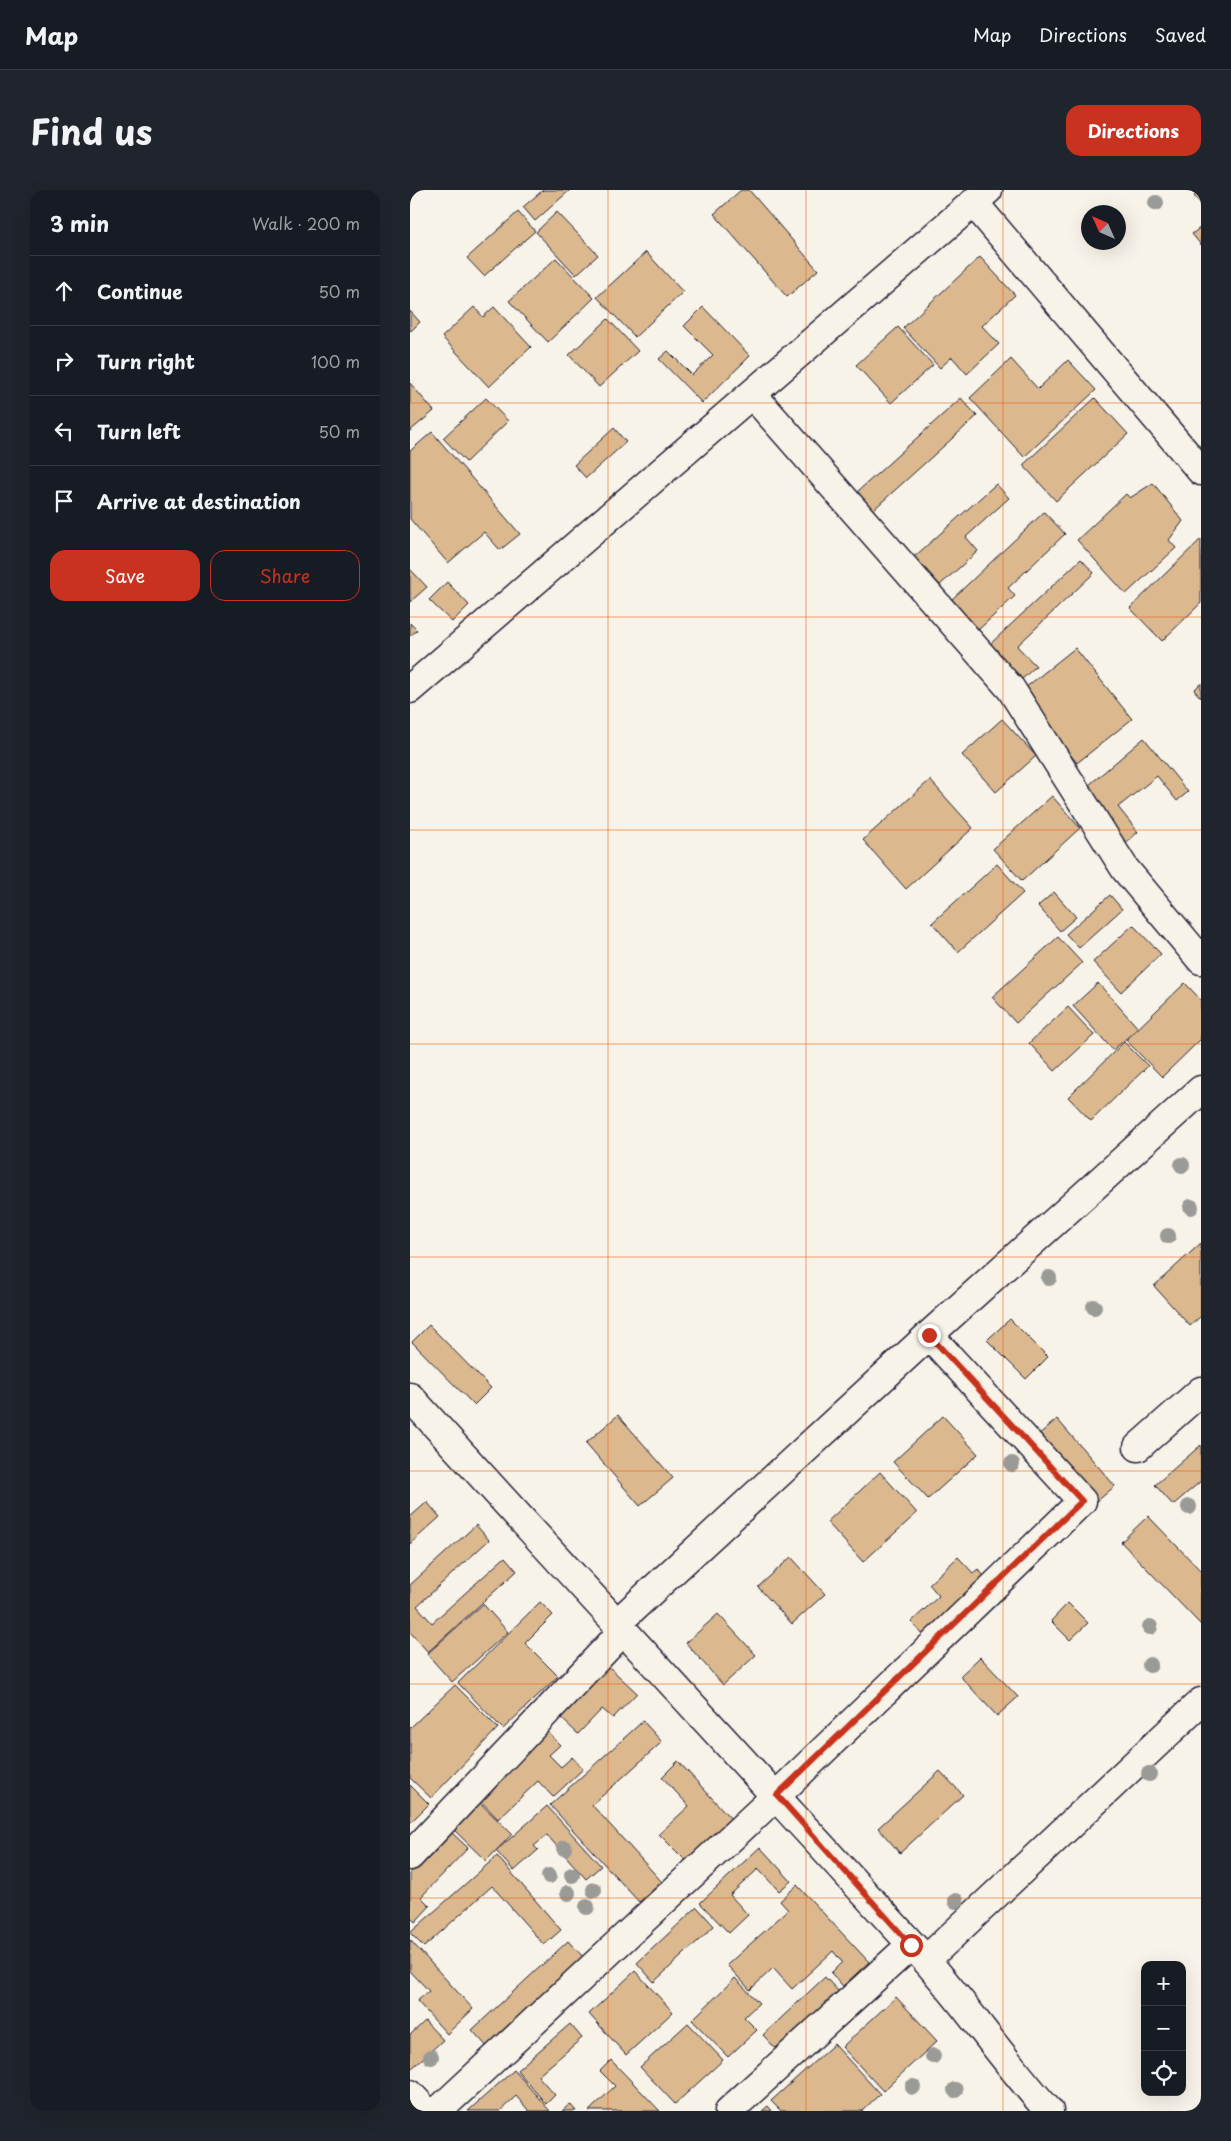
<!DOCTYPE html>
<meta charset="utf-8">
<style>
:root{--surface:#171b24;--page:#20242c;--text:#f1f3f6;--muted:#9ea1a6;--line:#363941;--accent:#c8321e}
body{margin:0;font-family:"Playpen Sans",sans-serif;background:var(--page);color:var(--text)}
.controls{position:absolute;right:15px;bottom:15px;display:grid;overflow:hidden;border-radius:10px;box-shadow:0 5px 20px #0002}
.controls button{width:45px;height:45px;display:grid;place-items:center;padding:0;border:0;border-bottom:1px solid var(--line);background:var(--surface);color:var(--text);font:25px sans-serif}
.compass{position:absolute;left:671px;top:15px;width:45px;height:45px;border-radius:50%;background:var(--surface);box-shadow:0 5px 20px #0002;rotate:315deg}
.stop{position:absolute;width:15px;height:15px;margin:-11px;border:4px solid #c8321e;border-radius:50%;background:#fff}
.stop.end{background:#c8321e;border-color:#fff;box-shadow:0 1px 5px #0008}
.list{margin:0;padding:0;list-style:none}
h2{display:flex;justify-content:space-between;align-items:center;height:65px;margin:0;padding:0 20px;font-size:21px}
h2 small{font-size:16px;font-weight:400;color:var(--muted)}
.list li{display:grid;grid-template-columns:32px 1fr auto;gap:15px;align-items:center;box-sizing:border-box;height:70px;padding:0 20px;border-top:1px solid var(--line)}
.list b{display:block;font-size:19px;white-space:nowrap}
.list em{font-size:16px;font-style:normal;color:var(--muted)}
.actions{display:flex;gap:10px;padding:15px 20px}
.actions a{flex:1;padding:11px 0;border:1px solid var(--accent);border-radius:15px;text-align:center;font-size:18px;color:var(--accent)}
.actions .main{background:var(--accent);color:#fff}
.icon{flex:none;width:28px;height:28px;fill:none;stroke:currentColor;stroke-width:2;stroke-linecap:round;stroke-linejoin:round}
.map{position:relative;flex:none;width:791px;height:1921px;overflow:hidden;border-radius:15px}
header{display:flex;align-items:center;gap:30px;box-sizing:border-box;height:70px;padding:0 25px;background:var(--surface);border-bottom:1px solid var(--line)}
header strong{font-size:24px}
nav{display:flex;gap:28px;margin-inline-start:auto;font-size:18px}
.intro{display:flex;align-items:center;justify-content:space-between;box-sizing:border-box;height:120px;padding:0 30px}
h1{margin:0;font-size:35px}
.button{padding:12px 22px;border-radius:15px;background:var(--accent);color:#fff;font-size:18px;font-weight:700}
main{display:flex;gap:30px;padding:0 30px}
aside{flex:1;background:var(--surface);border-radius:15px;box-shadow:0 5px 20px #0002}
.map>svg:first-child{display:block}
.building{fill:#dbb88d;stroke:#22223b}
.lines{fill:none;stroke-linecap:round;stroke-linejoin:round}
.minor-casing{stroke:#22223b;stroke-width:31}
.minor{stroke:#f7f3e8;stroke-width:28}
.tree{fill:#9a9a96}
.route{stroke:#c8321e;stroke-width:6}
.grid{fill:none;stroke:#e8590c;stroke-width:1;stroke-opacity:0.55}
</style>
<header>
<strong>Map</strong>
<nav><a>Map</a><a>Directions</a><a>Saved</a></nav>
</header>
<div class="intro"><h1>Find us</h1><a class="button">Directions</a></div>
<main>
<aside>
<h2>3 min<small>Walk · 200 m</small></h2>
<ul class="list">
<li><svg class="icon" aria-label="ahead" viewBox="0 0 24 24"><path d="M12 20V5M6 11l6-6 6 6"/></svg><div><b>Continue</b></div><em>50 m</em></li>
<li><svg class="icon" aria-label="right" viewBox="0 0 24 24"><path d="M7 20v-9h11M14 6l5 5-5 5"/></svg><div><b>Turn right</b></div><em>100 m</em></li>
<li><svg class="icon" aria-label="left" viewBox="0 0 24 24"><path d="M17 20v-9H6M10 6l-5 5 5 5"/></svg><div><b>Turn left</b></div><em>50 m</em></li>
<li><svg class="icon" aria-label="arrive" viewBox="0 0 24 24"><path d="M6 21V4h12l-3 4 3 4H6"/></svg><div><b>Arrive at destination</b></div></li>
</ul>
<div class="actions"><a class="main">Save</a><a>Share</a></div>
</aside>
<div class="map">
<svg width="791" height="1921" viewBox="0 0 791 1921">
<rect width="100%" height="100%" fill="#f7f3e8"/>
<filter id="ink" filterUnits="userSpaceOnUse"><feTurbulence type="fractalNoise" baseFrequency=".02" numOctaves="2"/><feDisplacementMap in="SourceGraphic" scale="10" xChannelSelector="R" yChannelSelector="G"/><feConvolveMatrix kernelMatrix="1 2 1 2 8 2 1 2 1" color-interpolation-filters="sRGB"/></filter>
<g filter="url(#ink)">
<path class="building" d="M133,0H160L125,31L113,17Z
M331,0H339L408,80L377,107L304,24Z
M791,0V14L784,6Z
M108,22L125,41L74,86L57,68Z
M147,22L188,65L166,85L126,42Z
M791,37V55L782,44Z
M236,62L273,102L225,147L187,107Z
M570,67L605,105L572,136L589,154L557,184L542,167L530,178L493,138Z
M146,68L184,108L138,152L99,111Z
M64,117L73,127L84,117L121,157L79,197L32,147Z
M293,117L340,166L292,213L249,169L258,161L282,185L303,165L274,136Z
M0,121L10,132L1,141L0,140Z
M198,129L228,161L189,197L159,165Z
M488,137L523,175L481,213L446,175Z
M601,169L628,199L658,170L686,200L614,267L560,208Z
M0,193L24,221L0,241Z
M76,208L98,231L56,272L33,248Z
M551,208L567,226L463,320L447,302Z
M685,208L718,244L646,311L613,275Z
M204,238L216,252L176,288L164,275Z
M22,242L110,344L90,360L74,342L38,373L0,329V261Z
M743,293L773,331L759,350L766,358L716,404L667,350L716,304L720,308Z
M586,294L599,308L556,347L568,361L530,395L504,367Z
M634,322L655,344L598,398L605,406L567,441L539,412Z
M791,349V413L752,451L720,418Z
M671,369L684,383L607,456L626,476L609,492L577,457Z
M1,380L17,397L0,412V381Z
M37,392L59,415L42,432L19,410Z
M0,433L7,440L0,446Z
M665,458L722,529L667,573L610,502Z
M791,493V508L784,500Z
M592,529L626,566L586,602L552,565Z
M734,548L778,602L767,611L747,586L708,617L728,642L712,656L679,595Z
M520,590L563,638L496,699L453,650Z
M642,606L670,638L612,691L583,659Z
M587,674L613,703L548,762L522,733Z
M644,702L666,727L650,741L628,716Z
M700,705L712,719L669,758L656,744Z
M723,735L751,764L711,802L683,772Z
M648,747L672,773L606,833L582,807Z
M688,793L728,838L703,860L663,816Z
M775,793L791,810V849L752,887L716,850Z
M658,817L684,845L645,881L619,853Z
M714,852L738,876L681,931L658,907Z
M791,1053V1126L780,1136L744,1096Z
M600,1129L638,1167L616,1189L577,1150Z
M19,1135L81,1198L64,1215L2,1152Z
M208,1225L263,1288L230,1316L176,1253Z
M533,1226L568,1264L518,1309L483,1272Z
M647,1229L705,1296L685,1313L627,1246Z
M791,1255V1291L763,1315L745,1295Z
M470,1282L507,1323L453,1372L417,1332Z
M17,1312L30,1327L0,1354V1327Z
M738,1326L791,1381V1435L711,1352Z
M66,1335L79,1350L7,1416L22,1433L95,1367L107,1381L18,1462L0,1442V1395Z
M381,1367L415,1404L382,1434L348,1397Z
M548,1367L563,1383L568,1379L579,1392L517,1449L501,1432L529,1406L519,1394Z
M130,1412L143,1425L115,1453L148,1486L93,1539L48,1493Z
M658,1413L678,1433L660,1450L641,1431Z
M73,1414L98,1442L42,1492L17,1464Z
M308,1424L346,1465L313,1495L276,1453Z
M570,1467L608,1507L587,1526L550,1486Z
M197,1475L227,1503L203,1528L192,1519L168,1544L149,1526Z
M45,1495L88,1538L21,1608L0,1588V1538Z
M233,1531L252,1552L182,1615L252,1692L229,1712L140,1615Z
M135,1539L150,1555L139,1565L151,1577L162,1567L173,1579L143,1607L128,1591L88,1629L65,1605Z
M268,1571L323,1631L278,1673L249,1644L279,1616L252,1587Z
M530,1581L553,1605L490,1663L468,1638Z
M0,1595L19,1614L0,1633Z
M66,1609L102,1644L76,1671L40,1636Z
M137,1616L191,1676L176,1689L137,1645L124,1656L128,1660L104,1681L86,1661Z
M38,1639L58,1658L11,1707L20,1716L5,1732L0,1727V1678Z
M350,1657L381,1691L369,1701L348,1679L320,1705L338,1725L319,1743L290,1713Z
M87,1666L151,1740L134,1755L82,1696L14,1757L0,1743Z
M387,1695L459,1772L433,1796L421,1783L432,1772L423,1761L382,1799L363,1778L340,1800L317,1775L378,1720L370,1711Z
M287,1717L304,1736L244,1792L227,1773Z
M0,1750L63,1819L37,1844L7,1811L19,1801L0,1781Z
M158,1751L177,1771L80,1860L62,1840Z
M225,1781L263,1822L216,1865L179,1824Z
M415,1787L430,1803L368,1861L353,1845Z
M325,1788L349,1813L334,1827L347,1840L318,1867L282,1830Z
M486,1807L527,1851L473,1901L432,1857Z
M15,1831L33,1850L0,1880V1845Z
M278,1833L313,1870L265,1914L230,1877Z
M160,1834L172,1848L128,1886L145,1905L136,1914L107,1880Z
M424,1854L470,1904L452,1921H371L361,1911Z
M201,1870L250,1921H179L205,1896L190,1881Z
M104,1880L140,1921H119L106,1906L90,1921H58Z
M160,1914L166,1921H152Z
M358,1916L362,1921H352Z"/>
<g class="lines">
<g class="minor-casing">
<path id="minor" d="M564,13L791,281
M342,204L601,499L715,679L791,770
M0,499L578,0
M0,1207C170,1395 343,1580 514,1768C558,1817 594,1872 639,1921
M728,1257L791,1201
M206,1434L519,1145L791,900
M0,1666L213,1441
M516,1770L791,1512
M0,1904L16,1921
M28,1921L367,1605L672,1311L519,1145
M319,1921L501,1755"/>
</g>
<use href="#minor" class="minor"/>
</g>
<g class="tree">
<circle cx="746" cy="13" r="8"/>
<circle cx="772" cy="975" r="8"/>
<circle cx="781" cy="1017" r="8"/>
<circle cx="758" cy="1046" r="8"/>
<circle cx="639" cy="1088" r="8"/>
<circle cx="684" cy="1117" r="8"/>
<circle cx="602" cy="1274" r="8"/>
<circle cx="779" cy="1317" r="8"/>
<circle cx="740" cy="1437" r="8"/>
<circle cx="740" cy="1475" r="8"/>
<circle cx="739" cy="1584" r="8"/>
<circle cx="154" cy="1658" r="8"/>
<circle cx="162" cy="1685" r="8"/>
<circle cx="139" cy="1686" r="8"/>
<circle cx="184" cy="1700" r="8"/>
<circle cx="158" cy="1703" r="8"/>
<circle cx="546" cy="1711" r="8"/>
<circle cx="177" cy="1717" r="8"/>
<circle cx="523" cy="1866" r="8"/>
<circle cx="21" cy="1867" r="8"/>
<circle cx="503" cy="1897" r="8"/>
<circle cx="545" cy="1900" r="8"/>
</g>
</g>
<g class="lines" filter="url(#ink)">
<path class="route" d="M501,1755L367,1605L672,1311L519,1145"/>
</g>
<path class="grid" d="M198,0V1921M396,0V1921M593,0V1921M0,213H791M0,427H791M0,640H791M0,854H791M0,1067H791M0,1281H791M0,1494H791M0,1708H791"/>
</svg>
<div class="controls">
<button>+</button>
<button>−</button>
<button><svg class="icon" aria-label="locate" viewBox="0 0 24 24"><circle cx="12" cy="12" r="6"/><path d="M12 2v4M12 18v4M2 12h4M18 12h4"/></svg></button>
</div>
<svg class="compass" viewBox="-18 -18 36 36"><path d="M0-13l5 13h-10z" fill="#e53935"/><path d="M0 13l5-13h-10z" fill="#9ea1a6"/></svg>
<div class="stop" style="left:501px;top:1755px"></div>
<div class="stop end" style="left:519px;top:1145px"></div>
</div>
</main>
